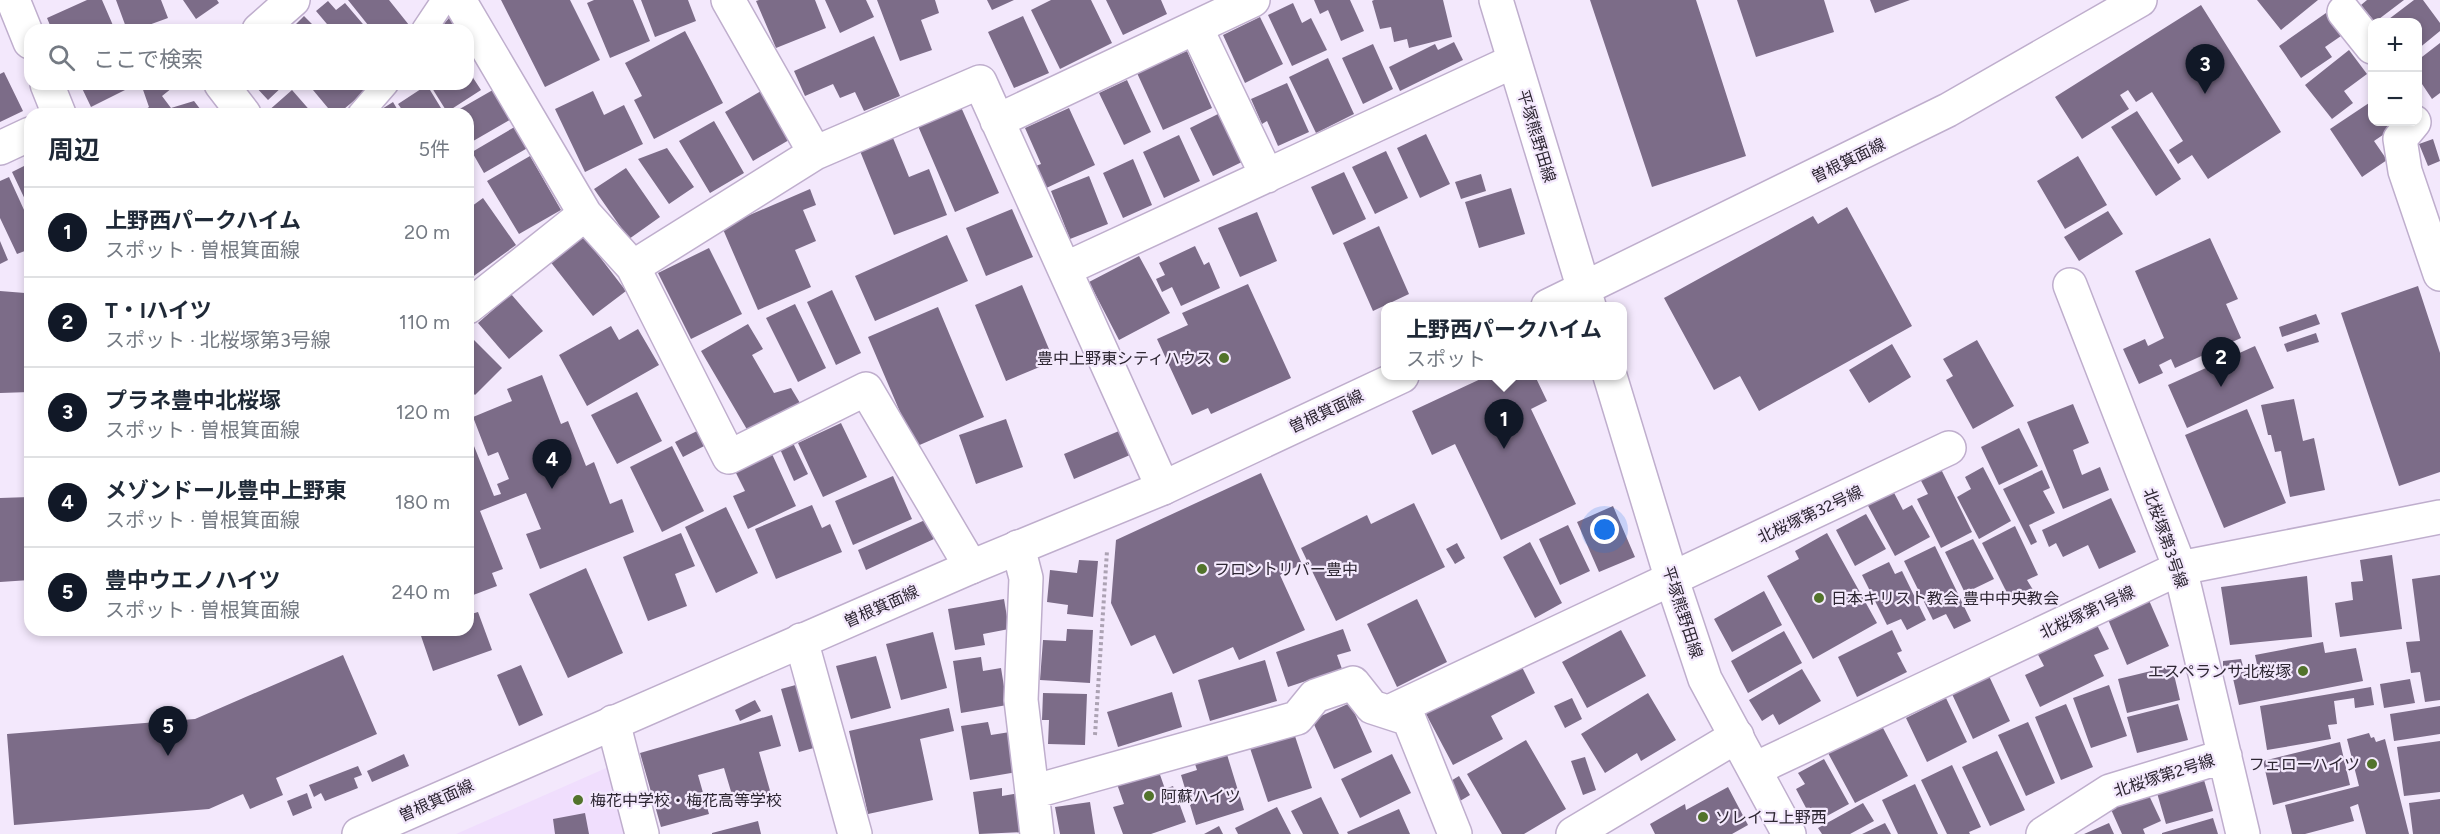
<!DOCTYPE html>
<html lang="ja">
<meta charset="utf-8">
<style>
:root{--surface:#fff;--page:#f6f6f7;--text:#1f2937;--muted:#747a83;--line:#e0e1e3;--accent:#111827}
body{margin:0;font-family:Figtree,"Noto Sans JP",sans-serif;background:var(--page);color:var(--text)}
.controls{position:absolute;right:18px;top:18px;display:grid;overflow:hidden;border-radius:12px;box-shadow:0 3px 9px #0003}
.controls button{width:54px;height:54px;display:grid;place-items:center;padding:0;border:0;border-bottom:2px solid var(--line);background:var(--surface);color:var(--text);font:30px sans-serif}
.you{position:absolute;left:1605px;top:530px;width:21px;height:21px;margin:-15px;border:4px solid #fff;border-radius:50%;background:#1a73e8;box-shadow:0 0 0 9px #1a73e833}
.badge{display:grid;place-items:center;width:39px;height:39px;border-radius:50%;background:var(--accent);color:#fff;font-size:20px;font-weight:700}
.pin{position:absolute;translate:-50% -50px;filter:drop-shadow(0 2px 3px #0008)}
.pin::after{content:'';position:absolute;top:32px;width:21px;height:18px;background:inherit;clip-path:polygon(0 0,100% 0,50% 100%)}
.popup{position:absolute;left:1381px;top:302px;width:246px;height:78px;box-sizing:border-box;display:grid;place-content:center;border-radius:12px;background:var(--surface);filter:drop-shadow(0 2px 4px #0005);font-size:20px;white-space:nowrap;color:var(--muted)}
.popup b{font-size:22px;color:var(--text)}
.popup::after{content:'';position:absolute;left:50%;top:100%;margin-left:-12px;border:12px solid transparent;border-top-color:var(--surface)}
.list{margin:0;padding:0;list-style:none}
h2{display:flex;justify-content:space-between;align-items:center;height:78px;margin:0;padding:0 24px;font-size:26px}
h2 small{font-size:20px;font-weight:400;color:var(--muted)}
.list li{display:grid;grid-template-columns:39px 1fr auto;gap:18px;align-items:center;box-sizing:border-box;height:90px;padding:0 24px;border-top:2px solid var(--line)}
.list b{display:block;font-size:22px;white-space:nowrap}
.list p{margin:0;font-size:20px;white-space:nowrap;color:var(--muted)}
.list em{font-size:20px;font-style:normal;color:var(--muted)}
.icon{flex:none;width:33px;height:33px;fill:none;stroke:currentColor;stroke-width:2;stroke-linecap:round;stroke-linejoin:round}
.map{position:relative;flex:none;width:2440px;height:834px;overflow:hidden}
.search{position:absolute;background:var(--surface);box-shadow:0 3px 9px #0003;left:24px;top:24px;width:450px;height:66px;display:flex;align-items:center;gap:15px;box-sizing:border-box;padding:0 21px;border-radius:18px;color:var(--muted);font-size:22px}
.panel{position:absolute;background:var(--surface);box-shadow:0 3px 9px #0003;left:24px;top:108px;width:450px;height:528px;border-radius:18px}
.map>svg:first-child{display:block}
.built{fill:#f0defd}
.building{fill:#7c6c88}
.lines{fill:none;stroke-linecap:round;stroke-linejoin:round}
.service-casing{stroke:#bfaecd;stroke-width:27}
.minor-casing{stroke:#bfaecd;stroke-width:36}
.tertiary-casing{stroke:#bfaecd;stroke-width:36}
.path{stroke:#aca2b3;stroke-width:4;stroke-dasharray:3 3;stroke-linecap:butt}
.service{stroke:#fff;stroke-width:24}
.minor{stroke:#fff;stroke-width:33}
.tertiary{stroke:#fff;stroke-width:33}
.poi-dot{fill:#52732b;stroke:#f3e8fc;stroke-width:2}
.labels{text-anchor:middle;stroke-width:4.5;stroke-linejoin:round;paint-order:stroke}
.street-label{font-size:16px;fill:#2d2632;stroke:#f3e8fc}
.poi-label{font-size:16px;fill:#2d2632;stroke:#f3e8fc;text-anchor:start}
</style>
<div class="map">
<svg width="2440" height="834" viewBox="0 0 2440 834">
<rect width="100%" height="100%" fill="#f3e8fc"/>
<path class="built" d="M613,765L631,834H456Z"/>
<path class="building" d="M87,0H102L115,30H52L47,18Z
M116,0H161L168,18L135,30H127Z
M183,0H217L219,3L196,19Z
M348,0H389L413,30H372Z
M501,0H570L600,60L545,87Z
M594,0H633L650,41L610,58L587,3Z
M641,0H688L696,21L655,37Z
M759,0H815L826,28L776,48L756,1Z
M825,0H866L874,17L840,33Z
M877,0H935L939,13L921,20L932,50L900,61Z
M987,0H1014L992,10Z
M1051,0H1091L1112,43L1060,69L1031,10Z
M1106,0H1161L1167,14L1123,35Z
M1314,0H1350L1364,31L1341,41L1328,10L1320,14Z
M1374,0H1443L1452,37L1409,48L1407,39L1394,42L1391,27L1380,29L1372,1Z
M1590,0H1696L1746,156L1652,187Z
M1737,0H1824L1834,32L1756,57Z
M1870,0H1910L1875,13Z
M2257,0H2318L2281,30Z
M2367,0H2404L2375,22L2361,5Z
M2414,0H2423L2440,23V31L2418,49V22H2385Z
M328,1L336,10L345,3L368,30H332L316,11Z
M1293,3L1302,23L1311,18L1327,50L1292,66L1268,15Z
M2201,5L2281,132L2208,179L2192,155L2178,164L2169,150L2183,141L2152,92L2136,102L2128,90L2120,95L2129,109L2082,139L2055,97Z
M453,13L462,30H439Z
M2326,13L2341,36L2325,47L2332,57L2301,78L2279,46Z
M304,16L318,30H290Z
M1023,16L1049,73L1014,88L988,32Z
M1260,17L1283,64L1245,83L1223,35Z
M685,31L723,103L654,139L634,100L642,96L625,63Z
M874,36L900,96L864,111L855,92L840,98L833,84L805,96L794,71Z
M1454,42L1463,60L1400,91L1389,67L1435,44L1438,50Z
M2440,43V93L2432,99L2418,78V60Z
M1373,44L1393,89L1363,104L1342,58Z
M2349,50L2367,74L2344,91L2353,103L2332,119L2305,85Z
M1187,51L1212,108L1163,130L1137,73Z
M1328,58L1354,114L1316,133L1289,77Z
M468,70L481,90L447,112L432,88L439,84H468Z
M4,72L23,111L0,122V74Z
M1127,80L1151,132L1124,145L1099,93Z
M1287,83L1309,132L1278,146L1267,121L1262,124L1251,99Z
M80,84H130L131,87L91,107Z
M141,84H177L162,96L171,108L194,101L204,114H139L149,107Z
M253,84H283L284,85L268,100Z
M308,84H374L338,114H333Z
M427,85L444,113L405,114L398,104Z
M498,87L515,117L468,144V114H451Z
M292,90L313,114H269L267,112Z
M593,91L604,115L624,105L643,144L585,172L555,109Z
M761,91L789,140L753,161L725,112Z
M2372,101V122H2393L2396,126L2374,141L2387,160L2362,177L2330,129Z
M393,102L400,114H374Z
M961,107L999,193L955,212L918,126Z
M1069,108L1095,165L1040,191L1030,168L1041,164L1025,128Z
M2137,111L2181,179L2156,196L2111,127Z
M1220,113L1244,161L1213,176L1190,128Z
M714,121L744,173L710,193L679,141Z
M518,125L531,146L484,173L472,152Z
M1426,134L1450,184L1420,198L1397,148Z
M1179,135L1200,181L1164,198L1143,152Z
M893,138L909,177L929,169L947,215L894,235L860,151Z
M2433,139L2440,161L2428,166L2419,144Z
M667,148L694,187L669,204L638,159Z
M1386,151L1408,198L1375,214L1352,167Z
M530,156L561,210L519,234L487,181Z
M2078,156L2107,205L2065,229L2037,181Z
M1133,159L1152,205L1123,218L1103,173Z
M30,163V210L12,172Z
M626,168L660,217L629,239L594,189Z
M1344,172L1366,219L1333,235L1311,187Z
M1481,174L1486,191L1461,199L1455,182Z
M1089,176L1108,224L1070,239L1051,191Z
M9,177L30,223V249L17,254L0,218V181Z
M1511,188L1525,234L1479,248L1465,202Z
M810,189L816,205L803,210L816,241L795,250L811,287L758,310L722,227Z
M483,198L516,245L471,278L468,274V209Z
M1847,207L1912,326L1759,411L1740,376L1714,390L1664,298L1813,216L1818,224Z
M1012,209L1033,257L986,276L966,228Z
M2108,211L2123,234L2079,261L2064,237Z
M1257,212L1277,261L1240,277L1218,228Z
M1379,226L1409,294L1373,311L1343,243Z
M582,234L626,291L593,316L549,260Z
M947,235L968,281L875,321L855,276Z
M2210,238L2238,299L2226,304L2241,338L2175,368L2171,359L2159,365L2163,373L2139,384L2123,349L2145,339L2148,346L2164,338L2135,271Z
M0,241L8,260L0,264Z
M1195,246L1204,265L1209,262L1220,288L1181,306L1172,287L1162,292L1156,279L1165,275L1159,263Z
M709,248L742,314L691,339L658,273Z
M1139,256L1170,313L1119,340L1089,282Z
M30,280V392L0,393V291L25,293V281Z
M1248,284L1291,378L1211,414L1208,408L1192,415L1157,339L1188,325L1182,313Z
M1022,285L1054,361L1006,381L975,305Z
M2418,286L2440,353V472L2399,486L2341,313Z
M832,290L861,353L836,365L807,302Z
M511,294L543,331L509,359L478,323Z
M795,304L826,368L798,382L766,318Z
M938,307L984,417L915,447L868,337Z
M2316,314L2320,324L2282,337L2279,327Z
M748,324L763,349L752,355L774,393L791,388L803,408L752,438L701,351Z
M611,326L619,340L638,329L659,365L587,406L559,355Z
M2316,333L2319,342L2287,352L2284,344Z
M468,334L502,368L475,395L468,388Z
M1977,340L2014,406L1973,429L1946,380L1953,376L1943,359Z
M1892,344L1911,377L1869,403L1849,370Z
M2255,346L2274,388L2187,428L2168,385Z
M542,375L561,424L568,421L586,466L594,462L610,504L622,499L634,532L540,569L526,534L541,529L526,493L480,511L503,569L492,573L497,586L468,597V431L494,496L501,494L497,484L509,479L498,452L488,456L473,417L512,401L507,389Z
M1487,376H1535L1547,401L1531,409L1576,504L1501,540L1455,444L1432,455L1412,411Z
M637,392L662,441L617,464L591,415Z
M2294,399L2303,441L2314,438L2325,490L2290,497L2281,451L2275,452L2271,435H2268L2261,405Z
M2073,404L2089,443L2073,450L2082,475L2100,467L2109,490L2063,509L2027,422Z
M2247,409L2286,503L2224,528L2185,435Z
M1006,419L1023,467L976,484L959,435Z
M841,423L867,477L823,497L798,443Z
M2019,428L2038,466L1999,485L1981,447Z
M701,429L708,444L683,457L675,442Z
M1119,431L1130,455L1074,479L1064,454Z
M793,443L808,474L794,481L780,449Z
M672,446L704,511L662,532L630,467Z
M772,454L796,506L748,529L733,496L745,491L735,471Z
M1939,465L1972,532L1941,548L1917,499L1928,494L1918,475Z
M1983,467L2011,521L1979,539L1957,497L1971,489L1965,477Z
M2042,470L2050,488L2043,491L2055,513L2029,525L2037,542L2031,545L2003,489Z
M1261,473L1302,564L1280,575L1305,630L1239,660L1233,647L1173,674L1155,635L1131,646L1111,603L1116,540Z
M893,476L912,519L853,545L835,501Z
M1891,487L1903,510L1912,505L1930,537L1895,556L1865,500Z
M30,497V580L0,582V498Z
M2111,498L2136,552L2099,569L2088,545L2063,557L2056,543L2049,547L2042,530Z
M1414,503L1445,567L1336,621L1301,548L1367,515L1371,524Z
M812,505L822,528L830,524L842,552L776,579L755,529Z
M1613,506L1635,557L1599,572L1577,522Z
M726,507L758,573L716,593L685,527Z
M1866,514L1886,549L1855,566L1836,530Z
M925,520L934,539L866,570L858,550Z
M1568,525L1590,571L1560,585L1539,539Z
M2015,526L2038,575L2027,580L2035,593L2013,605L1982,543Z
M681,533L695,566L675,574L687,606L648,621L623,557Z
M1827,533L1877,623L1813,659L1767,576L1799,559L1795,551Z
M1973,539L1994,579L1965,593L1945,552Z
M1530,542L1562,603L1535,618L1503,557Z
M1457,543L1465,558L1455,564L1446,549Z
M1935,546L1971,621L1954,629L1946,614L1933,620L1904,561Z
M2392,555L2402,629L2340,637L2335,603L2353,600L2351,582L2363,581L2360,560Z
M1079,560L1098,561L1093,617L1067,614L1068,605L1047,602L1050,570L1077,573Z
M1889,562L1895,574L1902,571L1926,620L1907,630L1901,619L1887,625L1862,575Z
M586,568L623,653L568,678L529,594Z
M2440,575V700L2425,702L2420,672L2411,673L2406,642L2420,641L2412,579Z
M2307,576L2312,637L2230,645L2221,587Z
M1764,591L1782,625L1732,652L1714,619Z
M2148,598L2169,646L2127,665L2107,617Z
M1004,599L1009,629L983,634L985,645L955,650L948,609Z
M1417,599L1447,662L1397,687L1367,624Z
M478,612L492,650L433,671L420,633L428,630H468V615Z
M2095,621L2109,649L2094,655L2104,676L2040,707L2025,675L2044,666L2035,649Z
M1067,629L1093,630L1090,683L1040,680L1043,640L1066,641Z
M1343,629L1351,651L1337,655L1342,669L1288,687L1276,652Z
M1621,630L1646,676L1587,708L1562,662Z
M1892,630L1902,651L1897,653L1907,672L1857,697L1838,657Z
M1784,631L1802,663L1748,693L1731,661Z
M933,632L947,688L901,700L886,644Z
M2323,642L2325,653L2356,648L2363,681L2239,705L2232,674L2258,669L2255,655Z
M343,655L377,734L276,778L283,795L250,809L243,794L209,809L14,825L7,734L195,719Z
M876,656L891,708L851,719L836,666Z
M981,657L983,671L1001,668L1007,705L961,713L953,661Z
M2241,659L2243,666L2223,669V661Z
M1265,660L1277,701L1210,721L1198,680Z
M1520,663L1535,693L1491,716L1503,739L1453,765L1425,712Z
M521,665L543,715L519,726L497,675Z
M2172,666L2180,700L2127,713L2118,679Z
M1802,669L1821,701L1779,725L1773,714L1762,721L1749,700Z
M1989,676L2010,721L1973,739L1952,694Z
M2410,679L2415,703L2384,708L2380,684Z
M803,683L821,746L799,752L781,689Z
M2109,685L2127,736L2091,748L2073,698Z
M2371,687L2374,705L2355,708L2354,698L2334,701L2337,724L2328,725L2331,739L2267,750L2260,706Z
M1172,692L1182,727L1118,747L1107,712Z
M1043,693L1087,694L1085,745L1048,744L1049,720H1042Z
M1648,693L1676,740L1641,761L1637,753L1605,773L1581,734Z
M1572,698L1582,719L1565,728L1554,706Z
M1946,698L1967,742L1927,762L1906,718Z
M755,700L761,711L740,721L735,710Z
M1350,703L1372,752L1334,769L1312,720Z
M2066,704L2093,767L2061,780L2035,717Z
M2178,704L2188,740L2137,753L2127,717Z
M2440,706V734L2394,741L2390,714Z
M949,708L954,731L920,739L933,800L868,814L849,731Z
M772,715L781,746L759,752L771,794L735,805L724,768L698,775L709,814L661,827L640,753Z
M988,722L991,735L1010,732L1017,772L970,780L961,726Z
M2028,722L2055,783L2026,796L1998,735Z
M1882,726L1908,776L1855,803L1828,753Z
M1294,733L1312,788L1268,802L1250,748Z
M2369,733L2371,738L2374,737L2376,742L2385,739L2409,834H2366L2358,804L2350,807L2354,821L2305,834H2292L2285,805L2359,786L2347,739Z
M1526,740L1566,809L1524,834H1502L1467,774Z
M2440,741V792L2404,796L2397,747Z
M2340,742L2350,785L2273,805L2263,761Z
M1225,748L1244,810L1196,825L1181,775L1197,770L1193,758Z
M1997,751L2025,810L1990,826L1962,767Z
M404,754L409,766L372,782L367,771Z
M1392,754L1411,793L1360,818L1341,779Z
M1585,757L1596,790L1583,795L1571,761Z
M1824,759L1849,804L1814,823L1796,789L1805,784L1798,773Z
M1952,765L1981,827L1969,832L1970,834H1947L1921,780Z
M358,766L362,775L354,778L358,788L325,801L321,793L314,797L309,785Z
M1158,769L1165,789L1173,786L1186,822L1151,834H1123L1113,807L1124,804L1117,784Z
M2202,773L2213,811L2166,824L2155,786Z
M1459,776L1470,795L1460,801L1449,782Z
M1915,784L1938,834H1898L1882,800Z
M1728,787L1748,825L1732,834H1655L1650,824L1685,804L1686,810Z
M1002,788V796L1020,793L1026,832L979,834L973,792Z
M2146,789L2161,821L2143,829L2145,834H2122L2109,805Z
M307,793L312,808L293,816L287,801Z
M1321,797L1339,834H1303L1291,811Z
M2440,799V834H2413L2409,803Z
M1090,802L1095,834H1060L1055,807Z
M1863,803L1874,821L1850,834H1822L1818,828Z
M1277,807L1291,834H1238L1235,828Z
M1399,809L1410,834H1348L1347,832Z
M585,813L589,834H555L553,819Z
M2213,818L2218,834H2162V833Z
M758,821L761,834H712V833Z
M1885,823L1891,834H1862Z
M2109,823L2114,834H2084Z
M1219,826L1223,834H1204Z"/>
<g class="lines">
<g class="service-casing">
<path id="service" d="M424,30L444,0
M360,114L386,84"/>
</g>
<g class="minor-casing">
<path id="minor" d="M13,0L30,42
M459,0L585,214L633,267L729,457L866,389L971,567
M728,0L815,153
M2344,12L2372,47
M1196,28L1267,176
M259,30L293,0
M47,84L59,114
M221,84L244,114
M997,121L1253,0
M2414,122L2400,139L2405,171L2440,274
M0,148L30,134
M633,267L815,153L980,82L1163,488
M1065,269L1514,61
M2070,285L2180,568L2243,834
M468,307L585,214
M1018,547L1026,578L1021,700L1037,834
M801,640L855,834
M1389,712L1949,448
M613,722L642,834
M1755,769L2180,568L2440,517
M1032,792L1297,718L1315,696L1353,683L1372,707L1409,719L1455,834
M1573,834L1737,736
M2043,834L2110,791L2225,756"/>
</g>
<g class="tertiary-casing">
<path id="tertiary" d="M1496,0L1589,306
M1548,306L1948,110L2140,0
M1610,376L1672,580L1705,679L1789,834
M359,834L971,567L1163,488L1402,376"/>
</g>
<path class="path" d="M1095,735L1107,551"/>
<use href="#service" class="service"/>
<use href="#minor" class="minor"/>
<use href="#tertiary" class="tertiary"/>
</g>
<g class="poi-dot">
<circle cx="1224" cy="358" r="6"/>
<circle cx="1202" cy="569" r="6"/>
<circle cx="1819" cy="598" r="6"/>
<circle cx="2303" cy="671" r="6"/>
<circle cx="2372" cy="764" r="6"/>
<circle cx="1149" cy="796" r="6"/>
<circle cx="578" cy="800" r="6"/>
<circle cx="1703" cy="817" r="6"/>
</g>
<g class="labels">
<g class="street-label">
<text transform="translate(1537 136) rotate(73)" y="6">平塚熊野田線</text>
<text transform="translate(1848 160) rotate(-26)" y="6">曽根箕面線</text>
<text transform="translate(1326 411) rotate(-25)" y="6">曽根箕面線</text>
<text transform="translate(1810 514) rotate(-25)" y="6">北桜塚第32号線</text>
<text transform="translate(2166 538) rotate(71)" y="6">北桜塚第3号線</text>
<text transform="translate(881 606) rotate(-24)" y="6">曽根箕面線</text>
<text transform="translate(1683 612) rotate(72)" y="6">平塚熊野田線</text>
<text transform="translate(2087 612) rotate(-25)" y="6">北桜塚第1号線</text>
<text transform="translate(2164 775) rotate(-18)" y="6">北桜塚第2号線</text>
<text transform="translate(436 800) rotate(-24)" y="6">曽根箕面線</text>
</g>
<g class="poi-label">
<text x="1212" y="364" text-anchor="end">豊中上野東シティハウス</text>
<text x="1214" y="575">フロントリバー豊中</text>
<text x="1831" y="604">日本キリスト教会 豊中中央教会</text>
<text x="2291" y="677" text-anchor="end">エスペランサ北桜塚</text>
<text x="2360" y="770" text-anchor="end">フェローハイツ</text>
<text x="1161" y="802">阿蘇ハイツ</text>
<text x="590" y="806">梅花中学校・梅花高等学校</text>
<text x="1715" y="823">ソレイユ上野西</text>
</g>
</g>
</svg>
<div class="controls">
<button>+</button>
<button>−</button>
</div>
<div class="you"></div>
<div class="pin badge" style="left:1504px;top:449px">1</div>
<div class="popup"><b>上野西パークハイム</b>スポット</div>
<div class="pin badge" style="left:2221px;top:387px">2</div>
<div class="pin badge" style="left:2205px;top:94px">3</div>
<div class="pin badge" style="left:552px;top:489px">4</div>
<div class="pin badge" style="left:168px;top:756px">5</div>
<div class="search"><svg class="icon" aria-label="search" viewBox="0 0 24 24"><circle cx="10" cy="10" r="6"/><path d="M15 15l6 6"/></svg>ここで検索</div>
<section class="panel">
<h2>周辺<small>5件</small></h2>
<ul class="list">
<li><span class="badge">1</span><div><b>上野西パークハイム</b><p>スポット · 曽根箕面線</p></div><em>20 m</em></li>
<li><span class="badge">2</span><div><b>T・Iハイツ</b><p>スポット · 北桜塚第3号線</p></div><em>110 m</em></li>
<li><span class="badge">3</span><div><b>プラネ豊中北桜塚</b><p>スポット · 曽根箕面線</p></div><em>120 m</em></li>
<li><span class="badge">4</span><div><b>メゾンドール豊中上野東</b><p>スポット · 曽根箕面線</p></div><em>180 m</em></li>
<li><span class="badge">5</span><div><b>豊中ウエノハイツ</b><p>スポット · 曽根箕面線</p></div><em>240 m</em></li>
</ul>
</section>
</div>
